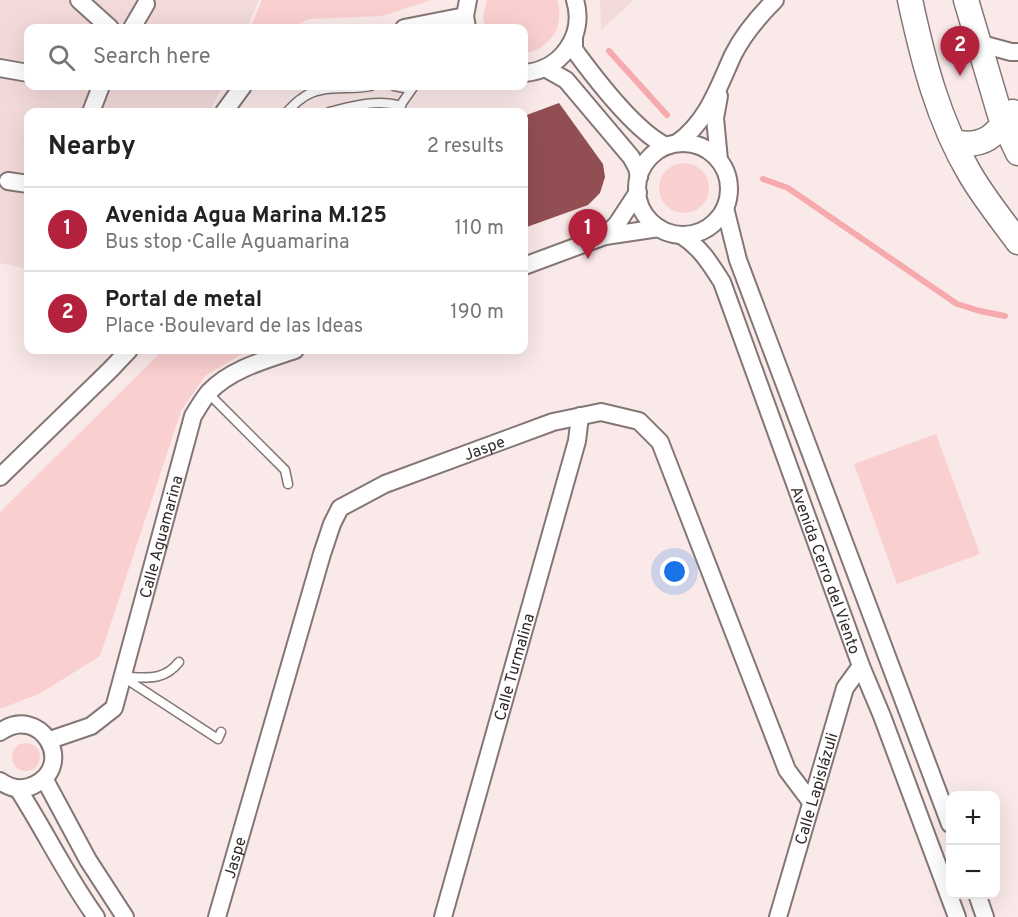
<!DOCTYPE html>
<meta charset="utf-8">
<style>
:root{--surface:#fff;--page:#f2f2f2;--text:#222;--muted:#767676;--line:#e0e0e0;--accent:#b4213d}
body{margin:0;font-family:Overpass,sans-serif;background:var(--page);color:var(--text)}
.controls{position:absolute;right:18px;bottom:18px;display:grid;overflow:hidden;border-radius:12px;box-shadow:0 6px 24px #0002}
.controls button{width:54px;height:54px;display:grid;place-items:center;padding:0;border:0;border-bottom:2px solid var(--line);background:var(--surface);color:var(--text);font:30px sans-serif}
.you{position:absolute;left:675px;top:572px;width:21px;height:21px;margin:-15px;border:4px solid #fff;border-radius:50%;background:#1a73e8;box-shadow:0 0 0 9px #1a73e833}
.badge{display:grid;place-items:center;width:39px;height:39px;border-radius:50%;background:var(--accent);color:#fff;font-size:20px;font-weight:700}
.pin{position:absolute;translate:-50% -50px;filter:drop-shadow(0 2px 3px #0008)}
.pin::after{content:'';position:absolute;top:32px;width:21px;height:18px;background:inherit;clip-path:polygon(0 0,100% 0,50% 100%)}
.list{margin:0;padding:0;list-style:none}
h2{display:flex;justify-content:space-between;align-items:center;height:78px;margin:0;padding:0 24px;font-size:26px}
h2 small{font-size:20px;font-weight:400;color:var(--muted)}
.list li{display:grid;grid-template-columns:39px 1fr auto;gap:18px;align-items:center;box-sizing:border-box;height:84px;padding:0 24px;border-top:2px solid var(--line)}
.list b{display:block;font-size:22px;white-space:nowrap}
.list p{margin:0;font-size:20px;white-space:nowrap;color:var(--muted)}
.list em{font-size:20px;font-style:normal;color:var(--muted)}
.icon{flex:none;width:33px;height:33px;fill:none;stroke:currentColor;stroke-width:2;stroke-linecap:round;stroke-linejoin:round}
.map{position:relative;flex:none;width:1018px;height:917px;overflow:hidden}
.search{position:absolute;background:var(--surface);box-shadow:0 6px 24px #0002;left:24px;top:24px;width:504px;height:66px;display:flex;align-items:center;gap:15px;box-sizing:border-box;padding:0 21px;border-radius:12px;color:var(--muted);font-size:22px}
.panel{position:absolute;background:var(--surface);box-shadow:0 6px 24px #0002;left:24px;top:108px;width:504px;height:246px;border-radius:12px}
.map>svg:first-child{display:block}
.built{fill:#f3dada}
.green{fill:#facfcf}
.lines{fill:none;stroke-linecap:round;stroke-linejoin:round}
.stream{stroke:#f7aaad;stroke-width:6}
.building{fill:#924f53}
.lane-casing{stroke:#857676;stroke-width:11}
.street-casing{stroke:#857676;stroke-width:20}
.secondary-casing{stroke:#857676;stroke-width:27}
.lane{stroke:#fff;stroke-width:8}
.street{stroke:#fff;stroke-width:16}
.secondary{stroke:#fff;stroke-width:24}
.labels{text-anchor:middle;stroke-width:6;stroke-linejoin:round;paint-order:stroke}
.street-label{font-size:16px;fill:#302a2a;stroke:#fefafa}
</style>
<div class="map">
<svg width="1018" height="917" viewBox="0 0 1018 917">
<rect width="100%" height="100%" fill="#fae9e9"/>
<path class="built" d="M0,0H259L247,28H28V86H222L210,112H28V269L0,263Z
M600,0H634L601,30Z"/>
<path class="green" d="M262,0H431L383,16L309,19L291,28H250Z
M487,0H557C565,27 551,48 524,54V28H485L483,16Z
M659 188a25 25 0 1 1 50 0a25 25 0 1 1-50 0Z
M163,350H249L205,376L181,411L100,656L41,693L0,709V512Z
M936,434L980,554L897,584L854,464Z
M12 757a14 14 0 1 1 28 0a14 14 0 1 1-28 0Z"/>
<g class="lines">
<path class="stream" d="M609,51L667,115
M763,179L788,188L957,304L980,311L1005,316"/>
</g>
<path class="building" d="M559,103L603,164L605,177L600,193L588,205L524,228V116Z"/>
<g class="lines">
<g class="lane-casing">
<path id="lane" d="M394,86L410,89
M287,112C291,108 296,102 301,99C320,83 349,91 371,86
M329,112C353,106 377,99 401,106
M399,112L402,103L414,86
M208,393L285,470L288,484
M179,662C163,682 146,677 123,677L218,739L221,732"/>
</g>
<g class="street-casing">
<g id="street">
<path d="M79,0L110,28"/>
<path d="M132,28L146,4"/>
<path d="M404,28L465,16"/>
<path d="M467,28L465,16L468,0"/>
<path d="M574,39V49L578,55C598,82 637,132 666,146"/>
<path d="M978,43L1011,52H1018"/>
<path d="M0,68L28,73"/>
<path d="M545,68L566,80L631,157L637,168L639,177"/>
<path d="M524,73C560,71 586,36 575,0"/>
<path d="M719,96L715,118L719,160"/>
<path d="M91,112L101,86"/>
<path d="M224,112L243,86"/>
<path d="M677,143C707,122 718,88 733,55C743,35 759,16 775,0"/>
<circle cx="683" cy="189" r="46"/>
<path d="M8,181L28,184"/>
<path d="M725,208L738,260L950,824"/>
<path id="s1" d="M681,235C700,247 710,263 722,282L861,666L882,716L957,917"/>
<path d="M605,236L617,224L638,192"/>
<path d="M524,266L605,236L659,228"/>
<path d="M0,477L110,370L129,350"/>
<path d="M0,732C40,703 77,765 34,785C22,791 11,789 0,781"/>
<path id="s2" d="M50,740L91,726L114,708L193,416C198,408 203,399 209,392C231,369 265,360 295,350"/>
<path d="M45,780L88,860L125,917"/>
<path d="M18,789C45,831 67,877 96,917"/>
<path d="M977,894L985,917"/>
<path id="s3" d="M217,917L322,554L332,524L340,508L385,484L553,422L601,412L639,421L660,442L787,770L811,802"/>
<path id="s4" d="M443,917L577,441L580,416"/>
<path id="s5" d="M778,917L845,688L861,666"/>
</g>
</g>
<g class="secondary-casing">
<path id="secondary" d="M910,0C923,60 938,120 970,174C984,198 1002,220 1018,242
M966,0L1000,115L1018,153
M954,142C985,149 996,134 1013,112"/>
</g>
<use href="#lane" class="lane"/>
<use href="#street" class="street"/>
<use href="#secondary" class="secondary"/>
</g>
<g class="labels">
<g class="street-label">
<text dy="6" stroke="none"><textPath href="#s3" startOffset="584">Jaspe</textPath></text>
<text dy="6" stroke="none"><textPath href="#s2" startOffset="250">Calle Aguamarina</textPath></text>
<text dy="6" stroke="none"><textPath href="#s1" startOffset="369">Avenida Cerro del Viento</textPath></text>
<text dy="6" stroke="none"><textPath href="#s4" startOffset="260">Calle Turmalina</textPath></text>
<text dy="6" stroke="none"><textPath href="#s5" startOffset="134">Calle Lapislázuli</textPath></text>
<text dy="6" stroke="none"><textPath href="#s3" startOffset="62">Jaspe</textPath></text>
</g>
</g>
</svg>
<div class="controls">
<button>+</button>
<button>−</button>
</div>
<div class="you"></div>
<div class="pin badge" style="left:588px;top:259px">1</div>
<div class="pin badge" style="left:960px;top:76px">2</div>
<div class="search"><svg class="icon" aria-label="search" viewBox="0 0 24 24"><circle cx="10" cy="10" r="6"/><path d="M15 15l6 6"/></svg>Search here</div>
<section class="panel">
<h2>Nearby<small>2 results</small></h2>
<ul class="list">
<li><span class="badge">1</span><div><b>Avenida Agua Marina M.125</b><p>Bus stop · Calle Aguamarina</p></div><em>110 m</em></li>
<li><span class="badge">2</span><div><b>Portal de metal</b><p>Place · Boulevard de las Ideas</p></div><em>190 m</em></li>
</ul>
</section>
</div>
